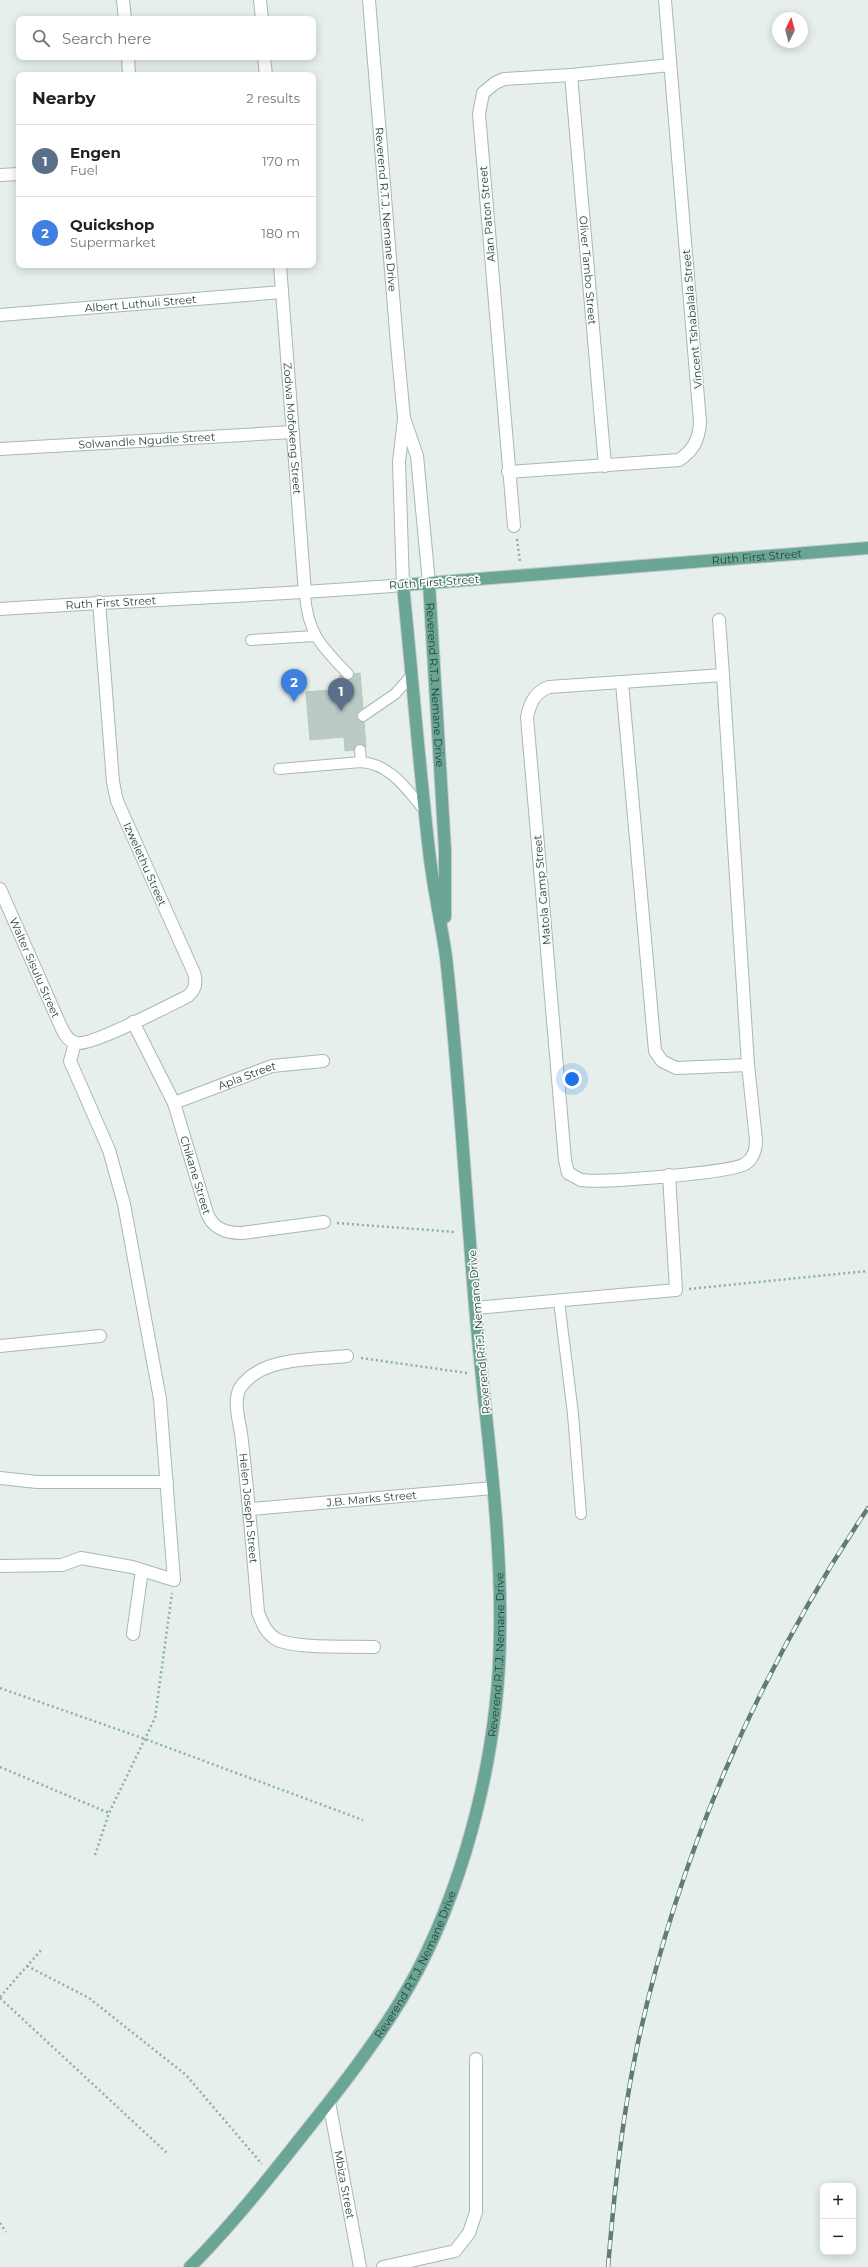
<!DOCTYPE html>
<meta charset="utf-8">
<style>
:root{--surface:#fff;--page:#f6f6f6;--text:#202124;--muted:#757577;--line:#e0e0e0;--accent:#7f4e3f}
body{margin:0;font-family:Montserrat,sans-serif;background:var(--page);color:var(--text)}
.controls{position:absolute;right:12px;bottom:12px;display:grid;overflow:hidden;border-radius:8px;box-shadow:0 2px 10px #0003}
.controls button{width:36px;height:36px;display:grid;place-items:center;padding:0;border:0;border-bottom:1px solid var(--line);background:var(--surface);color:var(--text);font:20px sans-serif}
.compass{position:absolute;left:772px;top:12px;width:36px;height:36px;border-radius:50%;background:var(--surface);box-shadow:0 2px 10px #0003;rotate:6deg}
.you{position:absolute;left:572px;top:1079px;width:14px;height:14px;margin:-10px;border:3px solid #fff;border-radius:50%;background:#1a73e8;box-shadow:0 0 0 6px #1a73e833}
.badge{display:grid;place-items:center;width:26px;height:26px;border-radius:50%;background:var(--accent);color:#fff;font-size:13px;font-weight:700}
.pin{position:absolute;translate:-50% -33px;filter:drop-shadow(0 1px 2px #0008)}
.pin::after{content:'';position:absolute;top:21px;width:14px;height:12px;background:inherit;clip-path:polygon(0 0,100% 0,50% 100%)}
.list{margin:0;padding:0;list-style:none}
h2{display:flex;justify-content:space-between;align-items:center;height:52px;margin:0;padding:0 16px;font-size:17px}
h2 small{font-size:13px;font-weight:400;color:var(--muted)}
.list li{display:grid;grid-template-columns:26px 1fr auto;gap:12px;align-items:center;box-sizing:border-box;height:72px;padding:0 16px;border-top:1px solid var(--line)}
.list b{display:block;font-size:15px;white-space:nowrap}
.list p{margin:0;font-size:13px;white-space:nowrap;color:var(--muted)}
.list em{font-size:13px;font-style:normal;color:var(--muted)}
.icon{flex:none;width:22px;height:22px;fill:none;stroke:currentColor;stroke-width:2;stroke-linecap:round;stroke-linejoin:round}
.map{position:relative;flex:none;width:868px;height:2267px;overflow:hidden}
.search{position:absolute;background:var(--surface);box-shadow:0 2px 10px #0003;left:16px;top:16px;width:300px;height:44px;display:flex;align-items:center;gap:10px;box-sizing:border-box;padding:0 14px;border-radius:8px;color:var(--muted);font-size:15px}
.panel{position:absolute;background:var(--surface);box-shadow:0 2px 10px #0003;left:16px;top:72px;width:300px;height:196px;border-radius:8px}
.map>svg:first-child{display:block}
.building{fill:#bbcac4;stroke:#b8c9c2}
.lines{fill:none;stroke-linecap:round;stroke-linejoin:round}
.service-casing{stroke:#a8b8b2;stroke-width:12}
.minor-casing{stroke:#a8b8b2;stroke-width:14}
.tertiary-casing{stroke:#a8b8b2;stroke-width:14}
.primary-casing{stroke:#c2cac8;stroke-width:14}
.path{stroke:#86b3a5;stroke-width:2.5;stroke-dasharray:2 3;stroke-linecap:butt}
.service{stroke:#fff;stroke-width:10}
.minor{stroke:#fff;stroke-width:12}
.tertiary{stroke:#fff;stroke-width:12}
.primary{stroke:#6aa596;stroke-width:12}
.rail-casing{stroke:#5f7d75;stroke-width:4.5}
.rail{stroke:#f7fbf9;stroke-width:3;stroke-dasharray:9;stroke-linecap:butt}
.labels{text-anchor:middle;stroke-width:3.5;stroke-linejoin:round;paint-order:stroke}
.street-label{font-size:11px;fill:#24423a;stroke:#f7fbf9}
</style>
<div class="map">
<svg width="868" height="2267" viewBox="0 0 868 2267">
<rect width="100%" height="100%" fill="#e6efeb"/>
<path class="building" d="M360,673L363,708L357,713V717L360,722H364L366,747L359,744L354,750L345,751L344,737L310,740L306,692L340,689L339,675L349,680L353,678L354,674Z"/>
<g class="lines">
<g class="service-casing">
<path id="service" d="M305,593C307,633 322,647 348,674
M251,640L315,636
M363,716L395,694L412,675
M360,750L361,762C391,764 407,790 425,811
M279,769L361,762
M559,1301L573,1414L581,1514"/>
</g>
<g class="minor-casing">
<g id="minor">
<path d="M123,0L125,19"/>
<path d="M260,0L262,19"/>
<path d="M128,57L129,75"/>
<path d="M264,57L266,75"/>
<path id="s1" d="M571,75L605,466"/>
<path d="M0,175L19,174"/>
<path id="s2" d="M280,265L305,593"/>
<path id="s3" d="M0,315L282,292"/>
<path id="s4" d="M0,449L293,432"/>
<path d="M508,472L679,460C694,450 699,439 700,422L665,0"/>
<path d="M514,526L479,114L483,93L495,83L504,79L571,75L670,65"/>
<path id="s5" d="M0,609C134,600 269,596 403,585"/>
<path d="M719,620L723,675L748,1065L756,1140C756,1150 754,1158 745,1164C731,1173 601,1183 581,1180L568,1173L565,1160L527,717C530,703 535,692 549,687L723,675"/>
<path d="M622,683L655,1051L662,1061L676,1068L748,1065"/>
<path id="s6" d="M0,889L62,1029C65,1035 69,1042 77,1043C91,1046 170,1005 188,996C195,990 197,982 194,973L117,801L113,782L99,602"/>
<path id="s7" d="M133,1022L174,1103L207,1213C213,1229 226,1233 242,1233L324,1222"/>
<path id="s8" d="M174,1103L272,1066L323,1061"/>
<path d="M475,1308L676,1290L669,1175"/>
<path d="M0,1346L100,1336"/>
<path id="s9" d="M347,1356C314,1360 261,1356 240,1388C233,1400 239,1421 241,1433C248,1493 253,1552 258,1612C262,1623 266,1633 276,1639C293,1649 353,1646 374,1647"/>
<path d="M0,1478L37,1482H167"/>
<path id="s10" d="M250,1509L493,1488"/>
<path d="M0,1566L62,1565L81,1558L132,1567L174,1580L160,1399L142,1302L124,1204L109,1150L70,1061L75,1043"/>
<path d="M133,1634L142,1570"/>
<path id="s11" d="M329,2102L360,2267"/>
<path d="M383,2267L455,2251L469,2233L476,2212V2059"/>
</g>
</g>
<g class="tertiary-casing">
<g id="tertiary">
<path id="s12" d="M369,0L397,344L404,418L417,456L429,583"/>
<path d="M403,585L399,462L404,419"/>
</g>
</g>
<g class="primary-casing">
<g id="primary">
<path id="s13" d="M429,583L445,850V917"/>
<path id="s14" d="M190,2267C232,2225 269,2178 306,2131C346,2081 388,2027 418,1970C469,1871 499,1745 500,1634C502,1524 484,1414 475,1305C465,1189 459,1073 446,957C441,922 433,887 429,851C419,763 412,674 403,585L868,548"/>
</g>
</g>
<path class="path" d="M517,539L520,562
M337,1223L455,1232
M689,1289L868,1271
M361,1358L467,1373
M0,1688L145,1739L363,1820
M0,1767L109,1813
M95,1855L109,1813L155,1718L172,1593
M27,1966L89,1998L186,2075L262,2164
M0,1997L42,1949
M0,1998L167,2153
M0,2223L6,2232"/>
<use href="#service" class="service"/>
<use href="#minor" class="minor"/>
<use href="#tertiary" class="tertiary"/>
<use href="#primary" class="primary"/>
<g class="rail-casing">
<path id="rail" d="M608,2267C614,2196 621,2126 635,2057C675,1861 757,1674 868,1508"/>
</g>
<use href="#rail" class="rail"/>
</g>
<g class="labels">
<g class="street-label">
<text dy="4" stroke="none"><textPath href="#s12" startOffset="210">Reverend R.T.J. Nemane Drive</textPath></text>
<text transform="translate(487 214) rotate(-95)" y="4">Alan Paton Street</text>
<text dy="4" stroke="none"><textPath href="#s1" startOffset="196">Oliver Tambo Street</textPath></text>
<text dy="4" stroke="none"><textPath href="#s3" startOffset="141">Albert Luthuli Street</textPath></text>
<text transform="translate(692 319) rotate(-95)" y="4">Vincent Tshabalala Street</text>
<text dy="4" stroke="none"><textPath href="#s2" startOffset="164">Zodwa Mofokeng Street</textPath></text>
<text dy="4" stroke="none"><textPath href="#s4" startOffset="147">Solwandle Ngudle Street</textPath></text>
<text dy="4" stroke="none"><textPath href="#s14" startOffset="2133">Ruth First Street</textPath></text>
<text transform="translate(434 582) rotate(-4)" y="4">Ruth First Street</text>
<text dy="4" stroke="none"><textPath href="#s5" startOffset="111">Ruth First Street</textPath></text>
<text dy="4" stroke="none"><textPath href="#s13" startOffset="102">Reverend R.T.J. Nemane Drive</textPath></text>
<text transform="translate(145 864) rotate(66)" y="4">Izwelethu Street</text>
<text transform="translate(542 890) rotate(-95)" y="4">Matola Camp Street</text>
<text dy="4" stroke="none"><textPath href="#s6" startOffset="86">Walter Sisulu Street</textPath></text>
<text dy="4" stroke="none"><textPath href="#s8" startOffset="78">Apla Street</textPath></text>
<text dy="4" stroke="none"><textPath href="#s7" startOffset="166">Chikane Street</textPath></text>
<text transform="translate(479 1332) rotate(-95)" y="4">Reverend R.T.J. Nemane Drive</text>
<text dy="4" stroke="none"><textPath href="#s10" startOffset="122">J.B. Marks Street</textPath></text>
<text dy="4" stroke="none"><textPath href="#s9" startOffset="237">Helen Joseph Street</textPath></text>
<text dy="4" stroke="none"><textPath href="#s14" startOffset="703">Reverend R.T.J. Nemane Drive</textPath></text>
<text dy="4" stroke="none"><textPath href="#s14" startOffset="379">Reverend R.T.J. Nemane Drive</textPath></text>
<text dy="4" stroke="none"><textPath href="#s11" startOffset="84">Mbiza Street</textPath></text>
</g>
</g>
</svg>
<div class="controls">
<button>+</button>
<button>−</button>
</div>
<svg class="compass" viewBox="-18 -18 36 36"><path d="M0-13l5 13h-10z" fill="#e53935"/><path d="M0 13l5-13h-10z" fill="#757577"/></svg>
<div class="you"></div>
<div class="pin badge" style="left:341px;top:711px;background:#5c6f8a">1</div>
<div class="pin badge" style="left:294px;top:702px;background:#3f7fe0">2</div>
<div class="search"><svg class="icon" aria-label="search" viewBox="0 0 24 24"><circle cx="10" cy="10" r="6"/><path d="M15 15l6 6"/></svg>Search here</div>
<section class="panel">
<h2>Nearby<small>2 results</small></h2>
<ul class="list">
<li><span class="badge" style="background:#5c6f8a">1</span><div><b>Engen</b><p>Fuel</p></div><em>170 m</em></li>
<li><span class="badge" style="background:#3f7fe0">2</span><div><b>Quickshop</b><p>Supermarket</p></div><em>180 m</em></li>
</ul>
</section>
</div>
